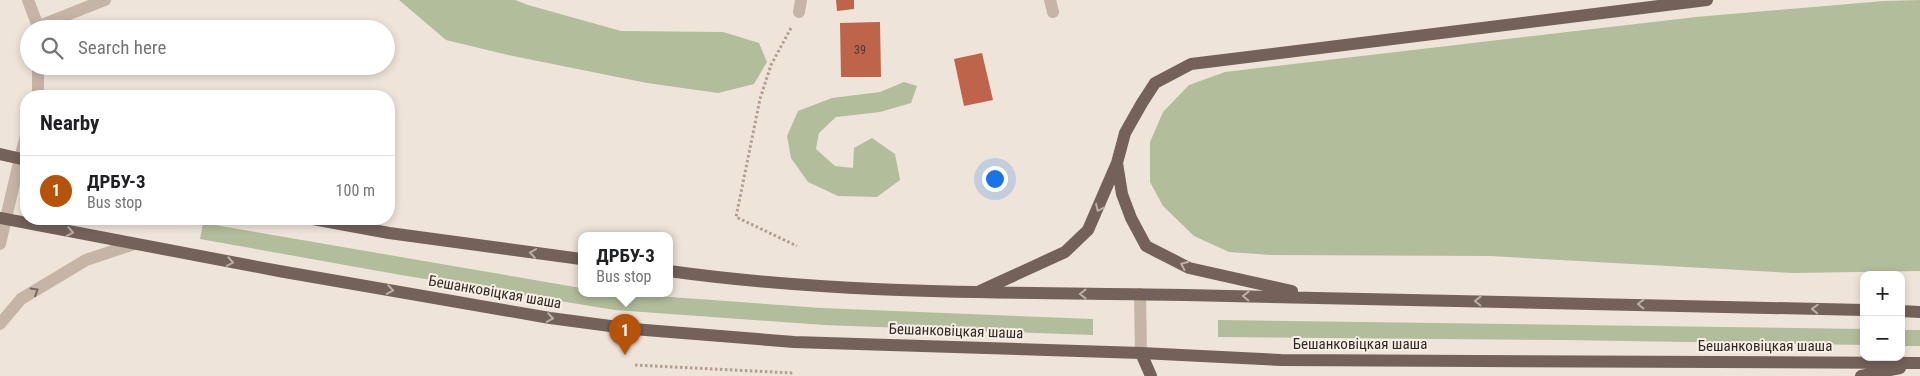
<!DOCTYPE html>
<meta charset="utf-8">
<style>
:root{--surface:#fff;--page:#f2f2f2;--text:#202124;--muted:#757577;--line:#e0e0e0;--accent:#b45309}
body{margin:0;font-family:"Roboto Condensed",sans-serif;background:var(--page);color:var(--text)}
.controls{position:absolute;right:15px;bottom:15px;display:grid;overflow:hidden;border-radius:10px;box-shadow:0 2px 8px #0003}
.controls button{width:45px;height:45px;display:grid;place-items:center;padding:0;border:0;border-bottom:1px solid var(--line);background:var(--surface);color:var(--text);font:25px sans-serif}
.you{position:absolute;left:994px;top:178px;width:18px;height:18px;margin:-12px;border:4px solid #fff;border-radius:50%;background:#1a73e8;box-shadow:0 0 0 8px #1a73e833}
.badge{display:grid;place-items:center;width:32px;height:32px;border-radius:50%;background:var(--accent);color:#fff;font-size:16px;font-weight:700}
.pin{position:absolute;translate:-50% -41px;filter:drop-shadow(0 1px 2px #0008)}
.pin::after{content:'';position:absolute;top:26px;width:18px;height:15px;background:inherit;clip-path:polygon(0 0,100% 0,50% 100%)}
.popup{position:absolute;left:578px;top:232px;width:95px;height:65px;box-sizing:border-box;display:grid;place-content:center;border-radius:10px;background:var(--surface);filter:drop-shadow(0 1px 4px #0005);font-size:16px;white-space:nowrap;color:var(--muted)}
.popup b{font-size:19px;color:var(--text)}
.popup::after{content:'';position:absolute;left:50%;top:100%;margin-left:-10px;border:10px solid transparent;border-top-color:var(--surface)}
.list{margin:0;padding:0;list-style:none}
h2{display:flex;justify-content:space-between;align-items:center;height:65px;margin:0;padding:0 20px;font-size:21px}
h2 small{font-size:16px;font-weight:400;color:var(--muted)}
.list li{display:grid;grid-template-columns:32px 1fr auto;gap:15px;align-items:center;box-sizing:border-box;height:70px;padding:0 20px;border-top:1px solid var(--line)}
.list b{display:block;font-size:19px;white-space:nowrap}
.list p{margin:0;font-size:16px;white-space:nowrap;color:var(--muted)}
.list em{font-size:16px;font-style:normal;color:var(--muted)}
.icon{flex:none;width:28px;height:28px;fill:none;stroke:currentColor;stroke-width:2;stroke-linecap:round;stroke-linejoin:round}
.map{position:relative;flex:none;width:1920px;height:376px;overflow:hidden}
.search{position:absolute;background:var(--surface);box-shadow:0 2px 8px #0003;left:20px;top:20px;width:375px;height:55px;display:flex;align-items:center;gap:12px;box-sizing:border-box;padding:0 18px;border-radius:28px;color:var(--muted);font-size:19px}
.panel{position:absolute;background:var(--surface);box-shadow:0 2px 8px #0003;left:20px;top:90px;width:375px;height:135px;border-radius:20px}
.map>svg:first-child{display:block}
.green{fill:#b2bd9b}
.building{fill:#bd644a}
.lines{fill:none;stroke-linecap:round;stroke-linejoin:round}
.path{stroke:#b29e91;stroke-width:3;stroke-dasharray:2.5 2.5;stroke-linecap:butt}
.service{stroke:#c6b4a6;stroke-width:12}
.minor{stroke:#c6b4a6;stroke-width:12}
.primary{stroke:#746159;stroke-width:12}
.oneway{stroke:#bcafa6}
.oneway2{stroke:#756860}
.labels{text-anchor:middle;stroke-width:4;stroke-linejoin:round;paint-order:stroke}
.number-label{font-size:12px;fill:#563830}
.street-label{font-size:15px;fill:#332a27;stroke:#f7efe5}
</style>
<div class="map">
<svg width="1920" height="376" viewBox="0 0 1920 376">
<rect width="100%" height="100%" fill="#efe4d9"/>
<path class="green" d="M399,0H515L528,5L621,31L723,32L759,43L767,62L754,84L718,93L647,83L508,55L446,40Z
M1920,0V271L1793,273L1490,256L1271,255L1229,252L1194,236L1163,206L1150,182V142L1163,112L1189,85L1225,72L1696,17L1884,1Z
M904,82L917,86L911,103L880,112L836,117L819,133L816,149L835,166L853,168L854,148L872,138L895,154L900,180L877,197L838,196L808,182L791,158L787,136L798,111L832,98L880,92Z
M203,223L581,288V294H629L821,308L1093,319V335L824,325L615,310L401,275L200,239Z
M1218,320L1864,329V345L1564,340L1218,337Z
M1901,330H1920V346H1901Z"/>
<path class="building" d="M836,0H854V9L837,11Z
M880,22L881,77H841L840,23Z
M982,53L993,100L964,106L954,59Z"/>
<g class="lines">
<path class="path" d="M791,28L771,65L760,99L736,217L797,246
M635,365L793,373"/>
<path class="service" d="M28,0L39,29
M799,12L801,0
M39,26L105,0
M38,96V66
M20,158L26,136"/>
<path class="minor" d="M1050,0L1053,12
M0,244L20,158
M1140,294L1141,353
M0,324L21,299L86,260L134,244"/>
<path class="primary" d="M0,154L26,160
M1117,163L1122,194L1131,218L1146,246L1189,268L1292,291
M0,218L279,271L550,318L633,329L794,342L1141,353L1281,360L1920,363
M313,219L389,233L581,259
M669,271C841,295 1011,292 1185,295C1411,299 1637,304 1864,310
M980,291L1065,252L1088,230L1117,163L1125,133L1142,103L1155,83L1191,64L1707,0
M1901,311L1920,312
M1141,353L1151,376
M1861,376L1900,368"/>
</g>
<defs><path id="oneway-chevron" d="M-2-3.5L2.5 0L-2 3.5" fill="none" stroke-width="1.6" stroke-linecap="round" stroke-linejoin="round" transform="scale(1.25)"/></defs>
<g class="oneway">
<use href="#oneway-chevron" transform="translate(1099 208) rotate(115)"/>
<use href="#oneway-chevron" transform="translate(70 232) rotate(11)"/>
<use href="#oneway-chevron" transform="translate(533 253) rotate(-172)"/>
<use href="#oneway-chevron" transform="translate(230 262) rotate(11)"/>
<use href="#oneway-chevron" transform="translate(1184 265) rotate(-155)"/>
<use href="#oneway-chevron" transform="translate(390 290) rotate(10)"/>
<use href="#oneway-chevron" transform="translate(1083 294) rotate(-180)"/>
<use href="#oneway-chevron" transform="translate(1246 296) rotate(-179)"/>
<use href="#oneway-chevron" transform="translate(1478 301) rotate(-179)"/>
<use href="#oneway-chevron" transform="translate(1641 304) rotate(-179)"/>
<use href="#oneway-chevron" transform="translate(1815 309) rotate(-178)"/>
<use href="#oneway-chevron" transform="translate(550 318) rotate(9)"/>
</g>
<use class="oneway2" href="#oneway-chevron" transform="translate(35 291) rotate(-31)"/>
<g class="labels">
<g class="number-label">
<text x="860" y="54">39</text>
</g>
<g class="street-label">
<text transform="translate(495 292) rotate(10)" y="5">Бешанковіцкая шаша</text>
<text transform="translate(956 331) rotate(2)" y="5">Бешанковіцкая шаша</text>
<text x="1360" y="349">Бешанковіцкая шаша</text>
<text x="1765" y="351">Бешанковіцкая шаша</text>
</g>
</g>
</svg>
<div class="controls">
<button>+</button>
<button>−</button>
</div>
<div class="you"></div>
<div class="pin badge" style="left:625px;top:355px">1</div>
<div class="popup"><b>ДРБУ-3</b>Bus stop</div>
<div class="search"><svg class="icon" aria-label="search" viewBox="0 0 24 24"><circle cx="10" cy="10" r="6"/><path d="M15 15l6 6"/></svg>Search here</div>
<section class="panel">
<h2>Nearby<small></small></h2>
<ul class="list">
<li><span class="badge">1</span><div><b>ДРБУ-3</b><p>Bus stop</p></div><em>100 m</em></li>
</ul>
</section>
</div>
